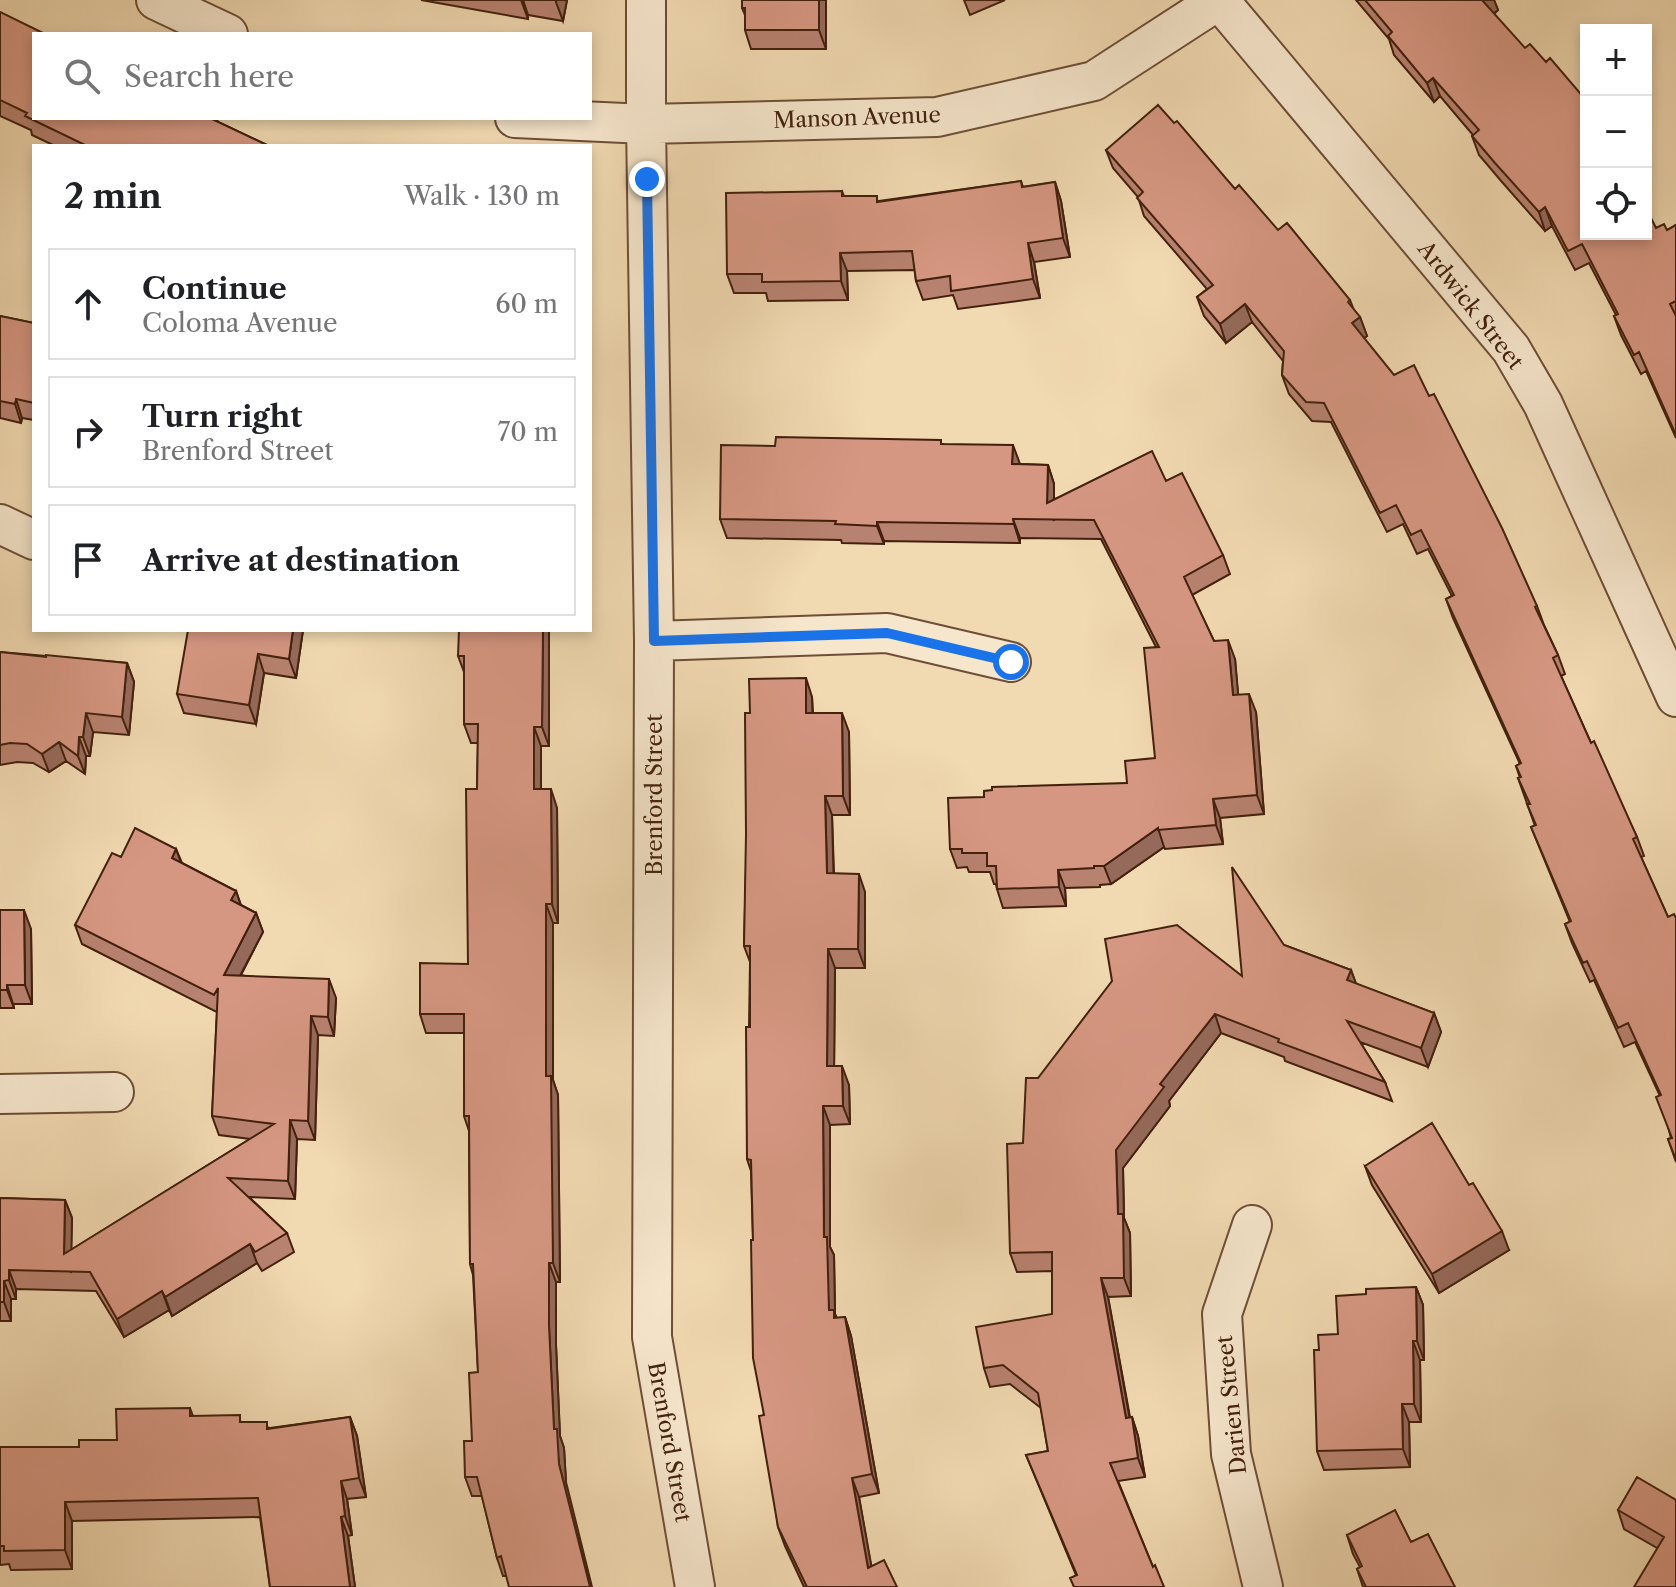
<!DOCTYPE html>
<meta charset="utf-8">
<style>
:root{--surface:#fff;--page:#f2f2f2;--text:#202124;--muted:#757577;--line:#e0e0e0}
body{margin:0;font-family:"Libre Caslon Text",serif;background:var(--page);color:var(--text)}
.controls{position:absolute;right:24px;top:24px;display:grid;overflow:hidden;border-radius:0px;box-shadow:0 4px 12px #0003}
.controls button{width:72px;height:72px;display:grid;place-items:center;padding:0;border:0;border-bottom:2px solid var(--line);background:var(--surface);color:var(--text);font:40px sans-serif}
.stop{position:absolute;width:24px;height:24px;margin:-18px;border:6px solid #1a73e8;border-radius:50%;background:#fff}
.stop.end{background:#1a73e8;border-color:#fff;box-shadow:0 2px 8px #0008}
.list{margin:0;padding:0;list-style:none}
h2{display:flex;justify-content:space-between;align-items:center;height:104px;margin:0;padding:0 32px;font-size:34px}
h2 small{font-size:26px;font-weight:400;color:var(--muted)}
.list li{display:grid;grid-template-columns:52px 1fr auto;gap:24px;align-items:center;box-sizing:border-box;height:112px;margin:0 16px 16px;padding:0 16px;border:2px solid var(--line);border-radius:0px}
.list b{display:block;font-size:30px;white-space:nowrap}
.list p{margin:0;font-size:26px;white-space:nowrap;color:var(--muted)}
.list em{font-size:26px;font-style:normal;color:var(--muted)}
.icon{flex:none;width:44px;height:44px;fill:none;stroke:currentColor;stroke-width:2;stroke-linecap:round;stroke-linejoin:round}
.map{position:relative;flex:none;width:1676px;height:1587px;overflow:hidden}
.search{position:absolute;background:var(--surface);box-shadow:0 4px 12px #0003;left:32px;top:32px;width:560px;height:88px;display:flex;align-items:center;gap:20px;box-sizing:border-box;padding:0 28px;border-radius:0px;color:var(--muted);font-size:30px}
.panel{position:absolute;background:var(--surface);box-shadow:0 4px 12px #0003;left:32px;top:144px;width:560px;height:488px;border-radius:0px}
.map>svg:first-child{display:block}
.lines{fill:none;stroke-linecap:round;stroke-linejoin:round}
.street-casing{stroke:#6e4e36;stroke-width:42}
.street{stroke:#f6e6cc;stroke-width:38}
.wall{fill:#b88270;stroke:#42200d;stroke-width:2}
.shaded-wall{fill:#966a5b;stroke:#42200d;stroke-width:2}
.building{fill:#d69782;stroke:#42200d;stroke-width:2}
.route{stroke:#1a73e8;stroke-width:10}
.labels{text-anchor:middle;stroke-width:8;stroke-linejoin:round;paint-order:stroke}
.street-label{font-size:22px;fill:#42200d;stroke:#f6e6cc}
</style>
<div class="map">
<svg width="1676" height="1587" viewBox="0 0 1676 1587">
<rect width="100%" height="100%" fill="#f1d9b1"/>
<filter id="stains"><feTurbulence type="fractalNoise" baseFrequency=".0025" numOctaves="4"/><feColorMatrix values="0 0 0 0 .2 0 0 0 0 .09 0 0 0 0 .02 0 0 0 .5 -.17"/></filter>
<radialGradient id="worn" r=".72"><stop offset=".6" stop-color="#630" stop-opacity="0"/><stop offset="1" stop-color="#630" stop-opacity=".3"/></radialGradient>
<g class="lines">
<g class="street-casing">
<path id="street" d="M156,0L228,34
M646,0V124L654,641L652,1337L695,1587
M1219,0L1511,349L1543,404L1676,697
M515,118L646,124L937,117L1094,81L1219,0
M0,524L34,540
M654,641L887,633L1011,662
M0,1094L114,1092
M1252,1225L1222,1314L1231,1454L1263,1587"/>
</g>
<use href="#street" class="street"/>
</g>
<path class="wall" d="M421,0H567L563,21L528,15V19Z
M742,0H826V49H751L745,30V15L742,8Z
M964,0H1005L970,15Z
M1356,0H1494L1498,10L1494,14L1586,234L1656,228L1667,230L1676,225V438L1646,371L1641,374L1621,335L1614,316L1616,315L1589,263L1575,270L1552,226L1545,231L1502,182L1479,155L1472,136L1473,135L1440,96L1434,102L1394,55L1389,39Z
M0,12L34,118H216L218,122L269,146H55L32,135L31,130L0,116Z
M1174,123L1235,189L1350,300L1354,310L1360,317L1367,336L1364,338L1537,606L1544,625L1558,655L1565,674L1561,676L1591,743L1637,837L1644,856L1641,857L1668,917L1676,918V1162L1668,1139L1671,1138L1660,1096L1635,1042L1624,1047L1594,980L1590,982L1572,943L1565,924L1570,922L1531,827L1535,826L1518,778H1520L1516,766L1520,764L1453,618L1446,599L1452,596L1428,549L1417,554L1403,524L1387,532L1331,422L1312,421L1289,394L1282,375L1283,361L1252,322L1226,343L1204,316L1197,297L1207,289L1144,216L1138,197L1113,168L1106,150Z
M1021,181L1023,187L1055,182L1061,201L1070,257L1034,262L1040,298L958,309L953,295L923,300L916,281L915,270L847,271L848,300L768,301L766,293H734L727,274L842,191L844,196L879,201Z
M0,316L34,323V420L22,418L21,423L0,418Z
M942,444L1020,464L1048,465L1054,484V499L1166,481L1223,555L1230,574L1192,595L1214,641L1235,659L1238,695L1256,712L1264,814L1220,818L1223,844L1165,849L1164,847L1111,884L1100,885V887L1065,888L1066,906L1003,908L997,889L996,884H994L990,872H969L967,867L957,868L950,849L984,797L1127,783L1155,758L1156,647L1101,539L1020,538V543L884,541V544L842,543L841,540L727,538L720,519L775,446Z
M303,630L296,678L264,673L256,724L184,713L177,694Z
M549,630V746H541V789L557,808L558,923H553V1080L558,1095L560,1282H556V1345L560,1436L564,1448L566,1482L506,1576H503L497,1558L482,1496H472L465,1477L472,1441L478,1372L473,1275L470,1264L469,1131L464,1116V1033H426L420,1014L468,964L477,789L478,743H471L464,724V672L458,656Z
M0,652L127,663L134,682L129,735L93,732L90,756H86L85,774L66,761L49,772L33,763L17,762L0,765Z
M812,697L813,713L849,732L850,815H832L834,873L865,892V968H835L834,1066L849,1085L850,1124L830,1125V1247L834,1255L835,1314L837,1318L845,1317L851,1336L879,1493L859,1497L871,1566L897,1587H804L785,1546L778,1527L764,1415L753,1240L751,1171L747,1159L750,962L744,946L750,713Z
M176,849L182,863L236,891L241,905L256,913L263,932L241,975L336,998L334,1036L318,1035L315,1140L297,1139L295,1199L249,1197L287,1233L294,1252L262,1271L257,1263L172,1316L169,1310L124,1337L96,1291L16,1289V1299H11V1321H0V1198L65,1200L72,1218L71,1250L250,1139L219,1135L212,1116L217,1012L82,944L75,925L121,857Z
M0,910L31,929L32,1004H13L14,1008H0Z
M1284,945L1351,970L1356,984L1434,1013L1441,1032L1428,1067L1360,1042L1385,1082L1392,1101L1285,1061L1284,1057L1221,1033L1169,1101L1170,1106L1123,1168L1124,1218L1130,1233L1131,1296L1108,1297L1130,1417H1132L1138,1436L1145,1477L1118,1481L1153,1567L1164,1587L1076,1575L1026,1455L1048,1451L1041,1408L1010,1384L990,1387L984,1368L1052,1314V1271L1017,1272L1010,1253L1023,1143L1038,1078L1242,976Z
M1365,1166L1509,1250L1439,1293L1372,1185Z
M1416,1287L1423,1305L1424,1360H1420L1421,1422H1409L1410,1467L1324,1470L1317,1451L1319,1350L1338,1334L1366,1294Z
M190,1408L193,1416L242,1422L270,1428L350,1417L357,1436L366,1497L347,1499L352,1535L348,1536L355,1587H270L260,1517L72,1521V1569L11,1570L9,1564L0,1565V1447H79L117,1440Z
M1676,1500V1587L1657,1548L1624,1529L1618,1510Z
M1347,1535L1411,1542L1455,1587H1363L1357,1569L1360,1567L1353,1554Z"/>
<path class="shaded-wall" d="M521,0H523L528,15V19Z
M556,0H567L563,21L556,2Z
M819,0H826V49L819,30Z
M1482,0H1494L1498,10L1488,18Z
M1433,78L1440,96L1434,102L1427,83Z
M1055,182L1061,201L1070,257L1063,238Z
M1545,207L1552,226L1545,231L1539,212Z
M1028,243L1034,262L1040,298L1033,279Z
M840,253L847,271L848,300L841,281Z
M1245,304L1252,322L1226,343L1220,324Z
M1360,317L1367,336L1359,342L1352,323Z
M16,399L22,418L21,423L15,404Z
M1013,445L1020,464H1012Z
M1048,465L1054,484V521L1047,503Z
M1013,519L1020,538V543L1014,524Z
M877,522L884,541V544L877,526Z
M293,630H303L296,678L289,659Z
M543,630H549V746L542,727Z
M1228,640L1235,659L1240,714L1233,695Z
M258,654L264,673L256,724L249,705Z
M127,663L134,682L129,735L122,717Z
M806,678L812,697L813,732L806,713Z
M1249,694L1256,712L1264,814L1257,795Z
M86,713L93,732L90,756L83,737Z
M842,713L849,732L850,815L843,796Z
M534,727L541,746V808L534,789Z
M79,737L86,756L85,774L78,756Z
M59,742L66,761L49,772L42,754Z
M551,789L557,808L558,923L552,904Z
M825,796L832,815L834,892L827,873Z
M1213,799L1220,818L1223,844L1216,825Z
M1158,828L1164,847L1111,884L1104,866Z
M176,849L183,868L172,858Z
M1058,870L1065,888L1066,906L1059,887Z
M859,874L865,892V968L858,949Z
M236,891L242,909L231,900Z
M546,904L553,923V1080L558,1095L560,1282L553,1263L546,1076Z
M24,910L31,929L32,1004L25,985Z
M256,913L263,932L231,993L224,975Z
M828,949L835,968L834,1085L827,1066Z
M1351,970L1358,989L1347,980Z
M329,979L336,998L334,1036L328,1017Z
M7,985L13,1004L14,1008L7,990Z
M1434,1013L1441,1032L1428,1067L1421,1048Z
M1215,1014L1221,1033L1169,1101L1170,1106L1123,1168L1124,1218L1130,1233L1131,1296L1124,1278L1118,1214L1116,1150L1160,1084Z
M311,1016L318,1035L315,1140L308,1121Z
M842,1066L849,1085L850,1124L843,1106Z
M823,1106L830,1125V1247L834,1255L835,1314L841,1329L829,1310L824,1237Z
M290,1120L297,1139L295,1199L288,1181Z
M65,1200L72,1218L71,1273L64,1254Z
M1502,1231L1509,1250L1439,1293L1432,1274Z
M250,1244L257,1263L172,1316L165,1297Z
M549,1263L556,1282V1345L560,1436L564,1448L566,1482L592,1587H590L559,1464L554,1429L549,1326Z
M9,1270L16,1289V1299L9,1280Z
M1101,1278L1108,1297L1133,1437L1126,1418Z
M4,1281L11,1299V1321L4,1302Z
M1416,1287L1423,1305L1424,1360L1417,1341Z
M162,1291L169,1310L124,1337L117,1319Z
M845,1317L851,1336L879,1493L872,1474Z
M1413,1341L1420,1360L1421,1422L1414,1404Z
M1402,1404L1409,1422L1410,1467L1403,1449Z
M350,1417L357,1436L366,1497L359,1478Z
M1132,1417L1138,1436L1145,1477L1138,1458Z
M852,1478L859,1497L875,1586L868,1568Z
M341,1481L347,1499L352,1535L345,1516Z
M65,1502L72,1521V1569L65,1550Z
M341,1517L348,1536L355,1587H350Z"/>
<path class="building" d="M742,0H819V30H745V8H742Z
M1365,0H1482L1525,48L1530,44L1546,62L1550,58L1586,100V234H1646V208L1656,228L1664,224L1667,230L1676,225V301L1670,304L1676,316V435L1639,352L1634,355L1614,316L1618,314L1582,244L1568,251L1545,207L1539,212L1495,163L1472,136L1479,130L1433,78L1427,83L1388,36L1392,32Z
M0,12L45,34H34V118H210L269,146H87L25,116L27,113L0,100Z
M1158,105L1174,123L1177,121L1235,189L1239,185L1278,230L1287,223L1350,300L1348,302L1360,317L1352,323L1394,375L1414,365L1429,396L1434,394L1502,528L1537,606L1535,607L1558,655L1553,658L1591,743L1594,741L1637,837L1633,839L1668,917L1674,914L1676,918V1160L1668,1139L1672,1138L1656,1097L1661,1095L1628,1023L1618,1028L1587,961L1583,963L1565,924L1571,921L1531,827L1536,825L1527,804H1530L1518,778L1521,777L1516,766L1521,763L1446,599L1454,595L1421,530L1411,535L1396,505L1380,513L1324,403L1306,402L1282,375L1284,351L1245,304L1220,324L1197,297L1213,285L1137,198L1143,192L1106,150Z
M1021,181L1022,187L1055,182L1063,238L1028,243L1033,279L951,291L950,276L916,281L912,251L840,253L841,281L762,282V274H727L726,193L842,191V196H877V202Z
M0,316L34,323V403L16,399L15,404L0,401Z
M776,437L941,440V444L1013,445L1012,464L1048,465L1047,503L1152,451L1166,481L1182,473L1223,555L1184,577L1214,641L1228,640L1233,695L1249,694L1257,795L1213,799L1216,825L1158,830V828L1104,866H1094V868L1058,870L1059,887L997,889L996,866H987V853H962V849H950L948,798L984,797V791L992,790V787L1127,783L1125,761L1155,758L1144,648L1159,647L1094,520L1013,519L1014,524L877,522V526L835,524L836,521L720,519L721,445L775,446Z
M188,630H293L289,659L258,654L249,705L177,694Z
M459,630H543L542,727H534V789H551L552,904H546V1076H551L553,1263H549V1326L554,1429H557L559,1464L590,1587H509L501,1556L497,1558L477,1477H465L464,1441H472L469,1373L478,1372L473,1264H470L469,1116H464V1014H420V963L468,964L466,789H477L478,724H464V656H458Z
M0,652L46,657V655L127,663L122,717L86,713L83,737H79L78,756L59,742L42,754L27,744L10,743L0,745Z
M806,678V713H842L843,796H825L827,873L859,874L858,949H828L827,1066H842L843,1106H823L824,1237H827L829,1310H834V1318L845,1317L872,1474L852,1478L868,1568L884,1560L897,1587H807L778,1527L759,1416L764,1415L753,1358L751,1240H753L751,1160L747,1159L746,1027H750V946H744L746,834L745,713H750L749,679Z
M135,828L176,849L172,858L236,891L231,900L256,913L224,975L329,979L328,1017L311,1016L308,1121L290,1120L288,1181L228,1178L287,1233L255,1252L250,1244L165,1297L162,1291L117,1319L90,1272L9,1270V1280L4,1281V1302H0V1198L65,1200L64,1254L274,1124L212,1116L218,988L214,995L75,925L112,853L121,857Z
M1232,867L1284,945L1351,970L1347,980L1434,1013L1421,1048L1347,1021L1385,1082L1278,1042L1279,1039L1215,1014L1160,1084L1164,1087L1116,1150L1118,1214H1123L1124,1278H1101L1126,1418L1132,1417L1138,1458L1110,1463L1153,1567L1155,1565L1164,1587H1074L1070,1578L1077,1575L1026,1455L1048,1451L1038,1393L1003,1365L984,1368L976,1327L1052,1314V1252L1010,1253L1007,1144L1023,1143L1026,1078H1038L1112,981L1105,939L1177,925L1242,976Z
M0,910H24L25,985H7V990H0Z
M1432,1123L1469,1185L1473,1183L1502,1231L1432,1274L1365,1166Z
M1416,1287L1417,1341H1413L1414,1404H1402L1403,1449L1317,1451L1314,1350H1319L1318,1335L1338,1334L1336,1296L1366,1294V1289Z
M190,1408V1416L240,1415V1422H267V1429L350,1417L359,1478L341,1481L345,1516L341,1517L350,1587H270L258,1498L65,1502V1550L4,1551V1546H0V1447H79V1440H117L116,1409Z
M1637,1477L1676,1500V1587H1634L1664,1537L1618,1510Z
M1395,1510L1411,1542L1428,1534L1455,1587H1366L1357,1569L1362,1566L1347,1535Z"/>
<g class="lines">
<path class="route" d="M647,179L654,641L887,633L1011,662"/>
</g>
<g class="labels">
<g class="street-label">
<text transform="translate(857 117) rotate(-2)" y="8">Manson Avenue</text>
<text transform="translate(1471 305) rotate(52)" y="8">Ardwick Street</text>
<text transform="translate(654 795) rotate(-90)" y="8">Brenford Street</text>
<text transform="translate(1231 1405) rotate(-96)" y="8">Darien Street</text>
<text transform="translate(670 1442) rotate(80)" y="8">Brenford Street</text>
</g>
</g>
<rect width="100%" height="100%" filter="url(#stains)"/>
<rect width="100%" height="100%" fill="url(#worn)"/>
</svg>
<div class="controls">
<button>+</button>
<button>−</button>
<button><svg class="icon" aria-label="locate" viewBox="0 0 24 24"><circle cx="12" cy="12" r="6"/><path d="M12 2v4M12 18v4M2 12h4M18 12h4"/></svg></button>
</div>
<div class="stop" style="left:1011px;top:662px"></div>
<div class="stop end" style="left:647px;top:179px"></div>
<div class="search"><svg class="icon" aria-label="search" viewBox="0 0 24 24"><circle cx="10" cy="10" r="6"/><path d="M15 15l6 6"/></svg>Search here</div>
<section class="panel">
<h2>2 min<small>Walk · 130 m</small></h2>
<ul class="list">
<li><svg class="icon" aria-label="ahead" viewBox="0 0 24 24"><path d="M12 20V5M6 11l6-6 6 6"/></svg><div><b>Continue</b><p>Coloma Avenue</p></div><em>60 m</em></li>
<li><svg class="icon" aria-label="right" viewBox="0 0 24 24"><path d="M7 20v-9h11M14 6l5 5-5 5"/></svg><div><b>Turn right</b><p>Brenford Street</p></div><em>70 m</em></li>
<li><svg class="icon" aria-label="arrive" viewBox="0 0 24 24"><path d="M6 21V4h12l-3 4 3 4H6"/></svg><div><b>Arrive at destination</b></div></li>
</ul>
</section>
</div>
